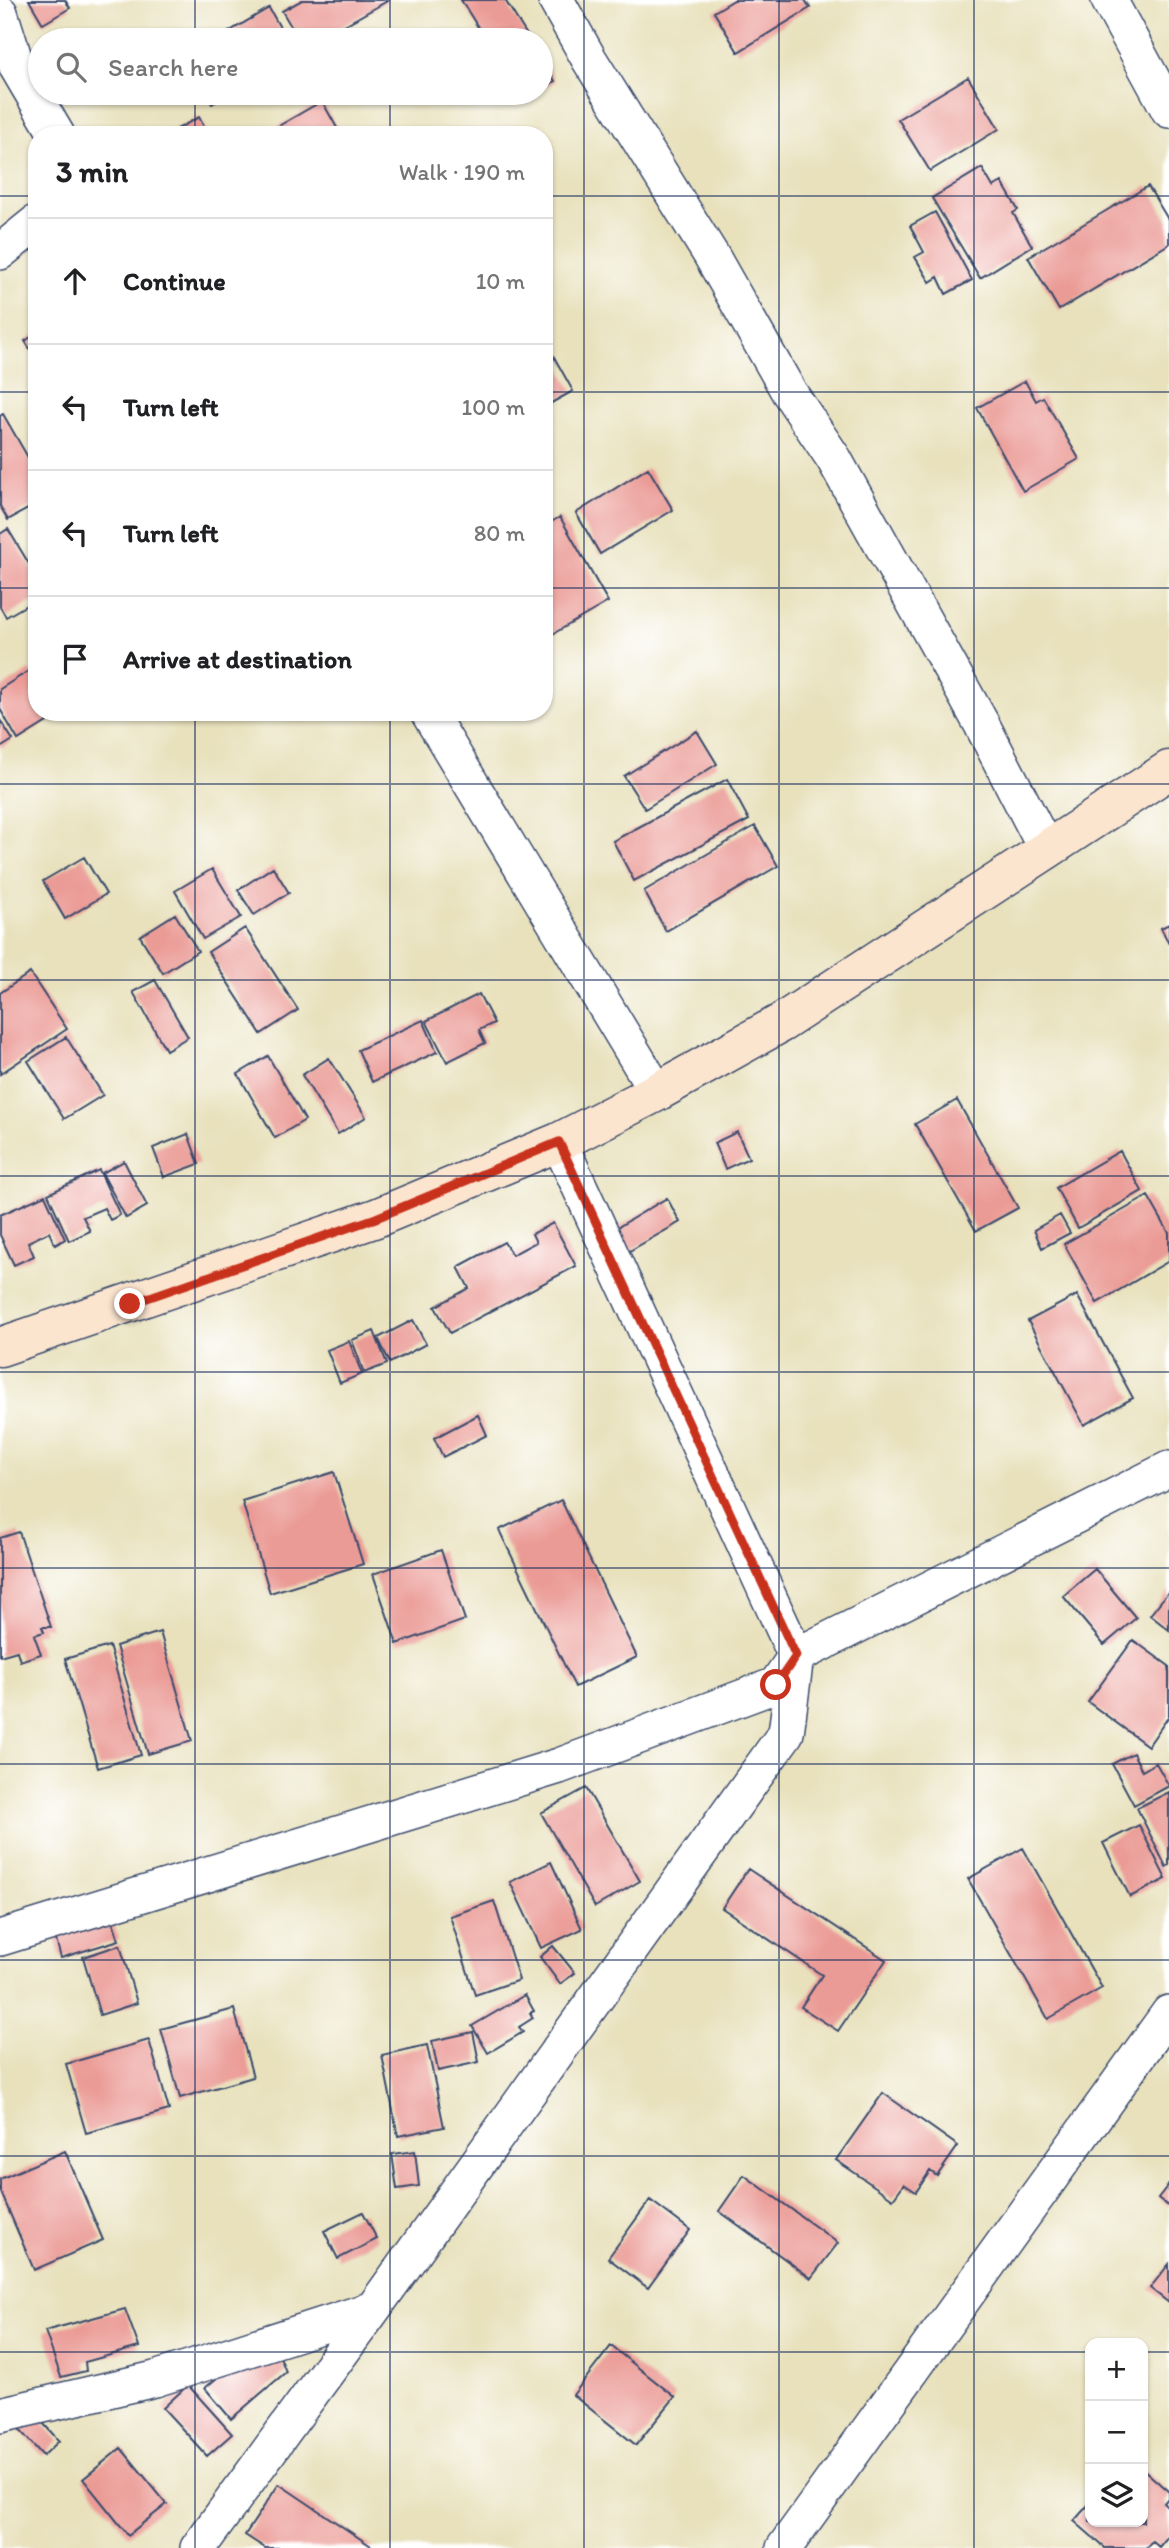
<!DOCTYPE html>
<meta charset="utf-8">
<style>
:root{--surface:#fff;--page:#f2f2f2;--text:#202124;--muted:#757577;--line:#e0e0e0}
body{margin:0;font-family:Itim,sans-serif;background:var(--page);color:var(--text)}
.controls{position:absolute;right:21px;bottom:21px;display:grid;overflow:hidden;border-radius:14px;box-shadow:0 2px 5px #0004}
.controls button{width:63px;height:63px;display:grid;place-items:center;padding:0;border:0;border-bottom:2px solid var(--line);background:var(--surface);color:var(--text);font:35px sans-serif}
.stop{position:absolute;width:21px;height:21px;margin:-16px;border:5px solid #c8321e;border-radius:50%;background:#fff}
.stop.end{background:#c8321e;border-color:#fff;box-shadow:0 2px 7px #0008}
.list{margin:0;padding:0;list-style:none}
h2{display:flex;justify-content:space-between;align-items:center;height:91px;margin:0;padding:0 28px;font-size:30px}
h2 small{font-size:23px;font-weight:400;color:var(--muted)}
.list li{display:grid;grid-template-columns:46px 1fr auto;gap:21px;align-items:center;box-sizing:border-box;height:126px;padding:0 28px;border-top:2px solid var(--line)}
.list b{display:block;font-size:26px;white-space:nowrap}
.list em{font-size:23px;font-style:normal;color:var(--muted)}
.icon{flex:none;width:38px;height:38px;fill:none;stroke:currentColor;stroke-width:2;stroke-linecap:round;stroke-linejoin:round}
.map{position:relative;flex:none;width:1169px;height:2548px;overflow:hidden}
.search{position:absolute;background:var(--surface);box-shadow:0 2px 5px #0004;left:28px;top:28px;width:525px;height:77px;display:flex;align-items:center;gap:18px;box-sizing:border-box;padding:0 24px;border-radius:38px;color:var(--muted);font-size:26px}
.panel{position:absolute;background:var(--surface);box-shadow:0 2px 5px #0004;left:28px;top:126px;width:525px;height:595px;border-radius:28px}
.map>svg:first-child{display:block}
.building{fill:#eb9b96}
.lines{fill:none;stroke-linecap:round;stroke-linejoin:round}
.street-casing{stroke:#3a4a6c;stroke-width:38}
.secondary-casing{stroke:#3a4a6c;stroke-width:41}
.street{stroke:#fff;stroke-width:35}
.secondary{stroke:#fce5cf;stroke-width:38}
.route{stroke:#c8321e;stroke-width:9}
.grid{fill:none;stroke:#1b2f5e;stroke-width:2;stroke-opacity:0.55}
</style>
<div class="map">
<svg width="1169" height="2548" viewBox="0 0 1169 2548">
<rect width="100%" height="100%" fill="#fff"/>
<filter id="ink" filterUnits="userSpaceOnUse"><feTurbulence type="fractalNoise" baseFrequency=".0143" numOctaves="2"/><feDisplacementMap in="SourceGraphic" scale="14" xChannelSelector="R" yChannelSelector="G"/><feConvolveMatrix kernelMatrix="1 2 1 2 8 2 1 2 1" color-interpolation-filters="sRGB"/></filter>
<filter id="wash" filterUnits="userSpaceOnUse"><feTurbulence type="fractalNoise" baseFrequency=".00686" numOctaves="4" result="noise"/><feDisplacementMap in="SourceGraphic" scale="28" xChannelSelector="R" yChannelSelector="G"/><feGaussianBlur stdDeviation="1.57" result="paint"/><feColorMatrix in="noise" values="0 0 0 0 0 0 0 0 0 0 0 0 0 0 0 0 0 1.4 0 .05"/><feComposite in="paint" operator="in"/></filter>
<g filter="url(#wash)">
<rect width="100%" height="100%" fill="#e8e1bc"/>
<g id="blocks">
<path class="building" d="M29,0H65L70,8L43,24Z
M302,0H389L318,40H299L282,11Z
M461,0H505L530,40H486Z
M734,0H805L810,8L738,52L714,12Z
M269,8L287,40H215Z
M541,58L555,81L541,90Z
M968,77L999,129L930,171L898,119Z
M205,93H231L212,104Z
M518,93H536L523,101Z
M322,101L341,135H263Z
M199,117L208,135H166Z
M982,168L993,187L1002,182L1018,210L1013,213L1032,246L980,278L932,198Z
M1148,186L1169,221V244L1059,310L1028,257Z
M935,212L972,280L946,294L938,277L930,282L915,257L924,252L910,226Z
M37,333V360L25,341Z
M544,339L573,391L544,407Z
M1025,381L1036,401L1043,397L1079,459L1023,491L977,408Z
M3,414L37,473V504L8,520L0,506V416Z
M648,468L673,510L600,554L576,513Z
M560,517L608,602L551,635L544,624V526Z
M8,529L37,577V599L6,617L0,607V534Z
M30,670L37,680V712H57L58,715L18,740L0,709V689Z
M0,720L13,740L0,748Z
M697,731L717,764L645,809L624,776Z
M727,779L749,820L634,881L613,841Z
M755,826L778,866L666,931L644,891Z
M84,857L106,894L65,919L43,881Z
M273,867L289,893L254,915L238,890Z
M212,869L241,917L203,939L175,891Z
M175,914L198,951L163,973L140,936Z
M1169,924V944L1161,928Z
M245,928L298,1010L261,1034L208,952Z
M30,973L67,1029L0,1074V993Z
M155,980L188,1037L166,1050L133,992Z
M479,994L494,1023L479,1030L485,1043L447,1062L426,1021Z
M423,1020L437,1052L372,1082L358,1050Z
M66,1037L103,1095L64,1119L28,1061Z
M268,1056L305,1120L275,1138L238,1074Z
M329,1058L366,1117L338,1134L302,1075Z
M957,1100L1018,1208L976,1231L915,1124Z
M737,1132L749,1158L725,1169L714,1143Z
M188,1134L199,1164L164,1177L153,1148Z
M1120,1151L1142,1191L1078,1228L1056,1188Z
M124,1161L147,1206L126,1218L102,1173Z
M99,1170L120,1215L110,1220L104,1208L83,1217L90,1231L69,1241L48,1194Z
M45,1195L65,1239L55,1245L49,1232L28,1242L34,1256L14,1265L0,1235V1215Z
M1148,1196L1169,1233V1261L1097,1303L1064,1244Z
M667,1198L680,1222L626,1253L613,1230Z
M1060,1215L1070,1233L1042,1248L1034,1230Z
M553,1223L576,1266L450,1333L435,1307L469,1288L458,1267L504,1242L512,1255L536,1242L532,1234Z
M1077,1295L1133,1398L1084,1425L1028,1321Z
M413,1320L426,1344L390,1363L378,1338Z
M374,1331L387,1364L364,1373L352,1340Z
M349,1341L362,1374L340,1383L327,1350Z
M478,1415L487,1435L443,1457L434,1438Z
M334,1472L363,1564L270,1593L242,1501Z
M561,1500L637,1657L575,1687L499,1530Z
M19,1532L51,1627H42L44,1632L34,1635L41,1654L20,1661L17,1651L0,1656V1538Z
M441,1550L465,1620L397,1644L373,1574Z
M1095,1569L1136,1618L1104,1645L1063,1596Z
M1169,1591V1630L1150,1615Z
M160,1632L192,1741L148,1754L116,1646Z
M1133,1640L1169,1666V1716L1148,1746L1088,1702Z
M109,1646L141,1755L98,1768L65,1659Z
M1133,1753L1142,1771L1156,1763L1169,1786L1134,1805L1112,1764Z
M586,1788L640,1881L595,1907L541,1813Z
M1169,1792V1865L1166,1867L1137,1808Z
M1139,1825L1166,1879L1130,1897L1103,1843Z
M1023,1848L1102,1988L1048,2019L968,1879Z
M551,1862L582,1929L541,1948L510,1882Z
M748,1869L886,1960L838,2031L801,2007L822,1975L722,1908Z
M494,1901L519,1980L475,1995L450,1916Z
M110,1912L119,1940L61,1958L53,1929Z
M120,1945L137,2003L100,2015L83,1957Z
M553,1946L575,1973L560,1984L540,1957Z
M525,1995L534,2011L530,2013L533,2018L519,2027L523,2032L488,2053L472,2026Z
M234,2009L253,2077L180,2098L161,2029Z
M473,2032L479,2062L438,2071L432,2041Z
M149,2040L169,2110L86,2133L66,2064Z
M427,2045L444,2127L398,2136L382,2055Z
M883,2093L958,2146L937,2176L930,2171L916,2192L904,2184L893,2199L836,2160Z
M65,2151L103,2240L34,2270L0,2190V2179Z
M415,2151L419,2186L397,2189L392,2154Z
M744,2175L838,2243L811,2278L719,2211Z
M1169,2184V2207L1158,2198Z
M650,2200L690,2230L648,2288L608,2258Z
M363,2212L377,2239L338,2259L324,2231Z
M1169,2264V2303L1150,2288Z
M125,2309L139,2347L85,2362L86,2371L61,2377L45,2331Z
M611,2346L675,2397L636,2445L573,2395Z
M277,2349L286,2372L231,2419L205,2388L244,2355Z
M188,2385L232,2434L207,2456L163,2408Z
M34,2413L59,2441L43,2456L18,2428Z
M121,2448L167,2504L128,2535L83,2479Z
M1143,2469L1169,2492V2497L1164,2503L1169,2508V2535L1159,2547L1152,2541L1146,2548H1105L1074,2521L1090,2503V2522H1143Z
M279,2484L374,2548H265L245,2535Z"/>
</g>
</g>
<g filter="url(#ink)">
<use href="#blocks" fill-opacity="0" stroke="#3a4a6c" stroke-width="2"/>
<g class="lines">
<g class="street-casing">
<path id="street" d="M556,0L589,59L711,255L789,392L834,459L981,723L1047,851
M1109,0L1169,110
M0,13L17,67L57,135
M0,252L37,222
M428,712L657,1092
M0,1938L559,1766L776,1685L796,1656L1169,1469
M0,2415L155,2379L373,2309
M198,2548L373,2309L786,1733L796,1656L559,1142
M784,2548L1169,2013"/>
</g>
<g class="secondary-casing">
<path id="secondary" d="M0,1347L376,1218L559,1142L657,1092L781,1023L1169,770"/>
</g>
<use href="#street" class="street"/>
<use href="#secondary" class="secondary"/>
</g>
</g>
<g class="lines" filter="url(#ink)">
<path class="route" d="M130,1304L376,1218L559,1142L796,1656L776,1685"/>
</g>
<path class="grid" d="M195,0V40M390,0V40M584,0V2548M779,0V2548M974,0V2548M195,93V135M390,93V135M0,196H37M544,196H1169M0,392H37M544,392H1169M0,588H37M544,588H1169M195,712V2548M390,712V2548M0,784H1169M0,980H1169M0,1176H1169M0,1372H1169M0,1568H1169M0,1764H1169M0,1960H1169M0,2156H1169M0,2352H1090M1143,2352H1169"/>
</svg>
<div class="controls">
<button>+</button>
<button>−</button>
<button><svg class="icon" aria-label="layers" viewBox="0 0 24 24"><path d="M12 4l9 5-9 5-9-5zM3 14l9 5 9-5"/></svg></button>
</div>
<div class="stop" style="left:776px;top:1685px"></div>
<div class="stop end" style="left:130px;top:1304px"></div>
<div class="search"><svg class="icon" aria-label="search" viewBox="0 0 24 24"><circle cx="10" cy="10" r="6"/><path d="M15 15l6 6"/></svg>Search here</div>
<section class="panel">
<h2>3 min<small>Walk · 190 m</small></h2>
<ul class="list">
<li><svg class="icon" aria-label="ahead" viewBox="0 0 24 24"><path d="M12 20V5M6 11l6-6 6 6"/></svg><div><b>Continue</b></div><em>10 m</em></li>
<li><svg class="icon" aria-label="left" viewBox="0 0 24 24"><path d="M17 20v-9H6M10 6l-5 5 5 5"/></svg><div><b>Turn left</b></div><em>100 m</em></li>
<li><svg class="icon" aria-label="left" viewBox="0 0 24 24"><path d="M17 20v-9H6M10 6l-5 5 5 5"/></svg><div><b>Turn left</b></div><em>80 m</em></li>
<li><svg class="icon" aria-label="arrive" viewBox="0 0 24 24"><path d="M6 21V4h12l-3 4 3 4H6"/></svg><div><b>Arrive at destination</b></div></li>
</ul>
</section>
</div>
